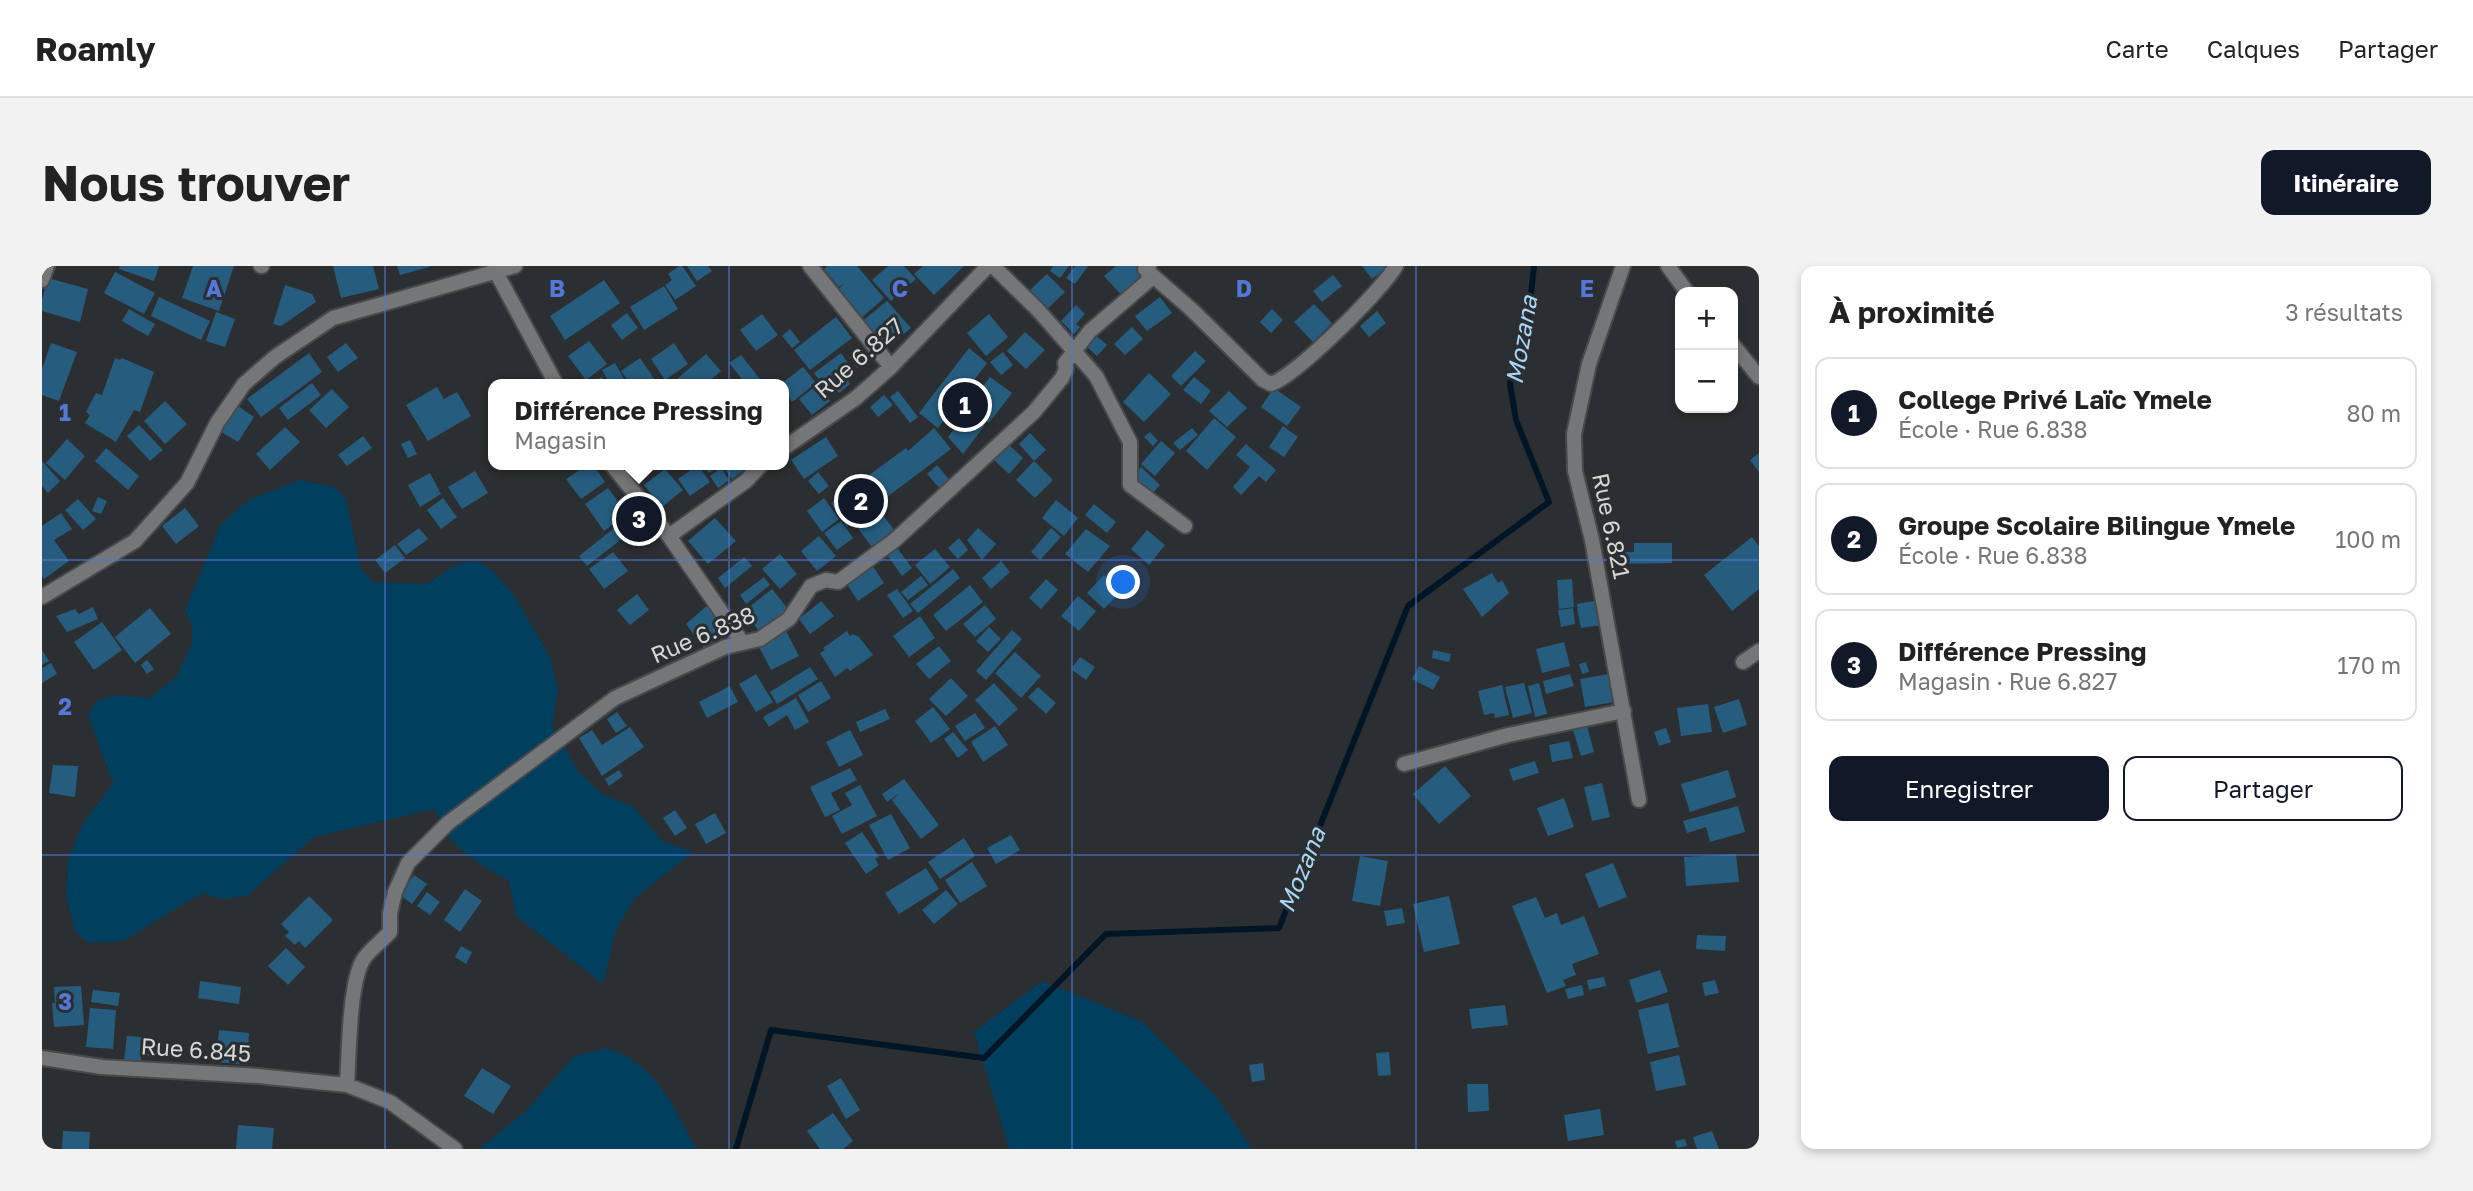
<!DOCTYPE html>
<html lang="fr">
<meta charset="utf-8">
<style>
:root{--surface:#fff;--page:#f2f2f2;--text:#222;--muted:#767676;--line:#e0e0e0;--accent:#111827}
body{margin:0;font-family:"Golos Text",sans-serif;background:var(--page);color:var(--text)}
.controls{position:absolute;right:21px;top:21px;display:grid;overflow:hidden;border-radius:14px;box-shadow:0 4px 10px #0003}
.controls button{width:63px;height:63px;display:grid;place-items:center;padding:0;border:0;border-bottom:2px solid var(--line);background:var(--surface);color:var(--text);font:35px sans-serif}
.you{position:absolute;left:1082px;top:317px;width:24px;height:24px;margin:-18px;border:5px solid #fff;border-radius:50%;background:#1a73e8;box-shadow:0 0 0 10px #1a73e833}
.badge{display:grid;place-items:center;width:46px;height:46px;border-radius:50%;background:var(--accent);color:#fff;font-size:23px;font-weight:700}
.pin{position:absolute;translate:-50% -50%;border:4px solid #fff;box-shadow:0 2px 7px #0006}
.popup{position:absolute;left:446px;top:113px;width:301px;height:91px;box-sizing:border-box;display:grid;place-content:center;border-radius:14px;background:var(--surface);filter:drop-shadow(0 2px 5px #0005);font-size:23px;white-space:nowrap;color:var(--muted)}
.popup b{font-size:26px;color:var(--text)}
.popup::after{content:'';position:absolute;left:50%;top:100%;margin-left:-14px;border:14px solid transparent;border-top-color:var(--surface)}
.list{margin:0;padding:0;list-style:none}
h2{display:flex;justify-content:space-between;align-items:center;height:91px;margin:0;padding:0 28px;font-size:30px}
h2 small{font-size:23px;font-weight:400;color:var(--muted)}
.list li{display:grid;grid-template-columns:46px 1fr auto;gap:21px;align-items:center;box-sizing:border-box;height:112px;margin:0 14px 14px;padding:0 14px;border:2px solid var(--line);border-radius:14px}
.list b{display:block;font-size:26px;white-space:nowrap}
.list p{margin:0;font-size:23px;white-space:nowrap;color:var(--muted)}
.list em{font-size:23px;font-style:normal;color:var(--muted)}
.actions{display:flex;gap:14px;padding:21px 28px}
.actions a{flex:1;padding:16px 0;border:2px solid var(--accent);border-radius:14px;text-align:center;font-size:24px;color:var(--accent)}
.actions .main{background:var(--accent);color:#fff}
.map{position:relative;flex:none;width:1717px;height:883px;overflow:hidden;border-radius:14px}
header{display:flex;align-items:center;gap:42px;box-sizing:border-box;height:98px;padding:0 35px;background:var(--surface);border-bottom:2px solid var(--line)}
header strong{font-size:33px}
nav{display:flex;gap:38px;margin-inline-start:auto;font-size:24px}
.intro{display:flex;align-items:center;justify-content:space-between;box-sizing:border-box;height:168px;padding:0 42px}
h1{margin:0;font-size:49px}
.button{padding:18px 32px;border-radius:14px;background:var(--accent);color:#fff;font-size:24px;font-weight:700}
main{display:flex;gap:42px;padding:0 42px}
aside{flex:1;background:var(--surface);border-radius:14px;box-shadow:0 4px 10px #0003}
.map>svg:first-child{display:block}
.green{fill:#013f5f}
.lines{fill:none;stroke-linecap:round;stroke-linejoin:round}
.stream{stroke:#001525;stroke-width:6}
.building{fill:#265d7f}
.street-casing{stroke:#474a4c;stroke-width:18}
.street{stroke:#747677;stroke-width:14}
.grid{fill:none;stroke:#5477d8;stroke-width:2;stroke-opacity:0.55}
.labels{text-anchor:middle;stroke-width:6;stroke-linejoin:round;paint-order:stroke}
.street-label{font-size:23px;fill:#d4d6d7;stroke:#2c2f31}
.water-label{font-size:24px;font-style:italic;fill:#a9d7f7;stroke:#2c2f31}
.grid-label{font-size:23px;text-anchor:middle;font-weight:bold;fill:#5477d8;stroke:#2c2f31;stroke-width:6;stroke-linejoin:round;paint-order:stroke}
</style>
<header>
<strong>Roamly</strong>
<nav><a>Carte</a><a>Calques</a><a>Partager</a></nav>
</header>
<div class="intro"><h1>Nous trouver</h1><a class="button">Itinéraire</a></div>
<main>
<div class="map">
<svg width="1717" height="883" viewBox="0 0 1717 883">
<rect width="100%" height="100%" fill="#2c2f31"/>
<path class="green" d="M257,214L293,221L304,233L319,303L331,316L384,318L415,298L433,295L449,303L472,329L508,391L516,425L510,460L536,505L560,528L592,541L620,575L651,586L592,633L574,664L561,718L474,650L467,615C433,595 406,582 393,543L272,571L205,630L179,633L160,627L81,675L46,677L33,665L24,630L26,594L40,559L71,517L46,449L55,435L73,429L108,432L135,410L150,378V360L143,344L179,258L206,234Z
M1000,715L1101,756L1177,834L1210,883H967L932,766Z
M565,782C613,796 633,842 654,883H437L485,844L532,790Z"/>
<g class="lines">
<path class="stream" d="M694,883L729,764L942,792L1064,668L1237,662L1366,340L1507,236L1474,154L1468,118L1486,56L1492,0"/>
</g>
<path class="building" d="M78,0H117L112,15L77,3Z
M151,0H192L177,45L140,32Z
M291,0H331L337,23L299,32Z
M355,0H387V1L358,9Z
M637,0H640L654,20L633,34L623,19L630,14L626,8Z
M645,0H666L670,5L655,15Z
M786,0H815L842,32L817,54L793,26L803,17L797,21L782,3Z
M846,0H862L874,13L849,35L830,14Z
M881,0H922L892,29L872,8Z
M1011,0H1027L1018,12L1008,5Z
M1033,0H1046L1033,18L1024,12Z
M1074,0H1094L1106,13L1083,33L1062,10Z
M1320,0H1347L1330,13Z
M73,6L113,27L102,48L62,27Z
M1005,8L1023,26L1004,44L986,26Z
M1291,9L1300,20L1280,36L1271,25Z
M6,12L46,23L38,56L0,45V33Z
M562,14L578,37L523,74L508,50Z
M243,19L270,28L274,36L239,60L231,58Z
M622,20L636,43L602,64L588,41Z
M117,31L168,55L159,74L109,50Z
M1118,31L1130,47L1105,65L1093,50Z
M845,35L869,62L841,85L818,57Z
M1272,38L1290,57L1271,76L1252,56Z
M1034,39L1043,48L1034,58L1038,61L1032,68L1019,55Z
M87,43L113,58L106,70L80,55Z
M1230,43L1241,54L1229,67L1218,56Z
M1335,45L1344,57L1327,71L1318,60Z
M174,46L193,53L183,81L164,75Z
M585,47L596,62L580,74L569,59Z
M720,48L736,69L714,85L698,64Z
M947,48L966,71L944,90L925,67Z
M794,51L810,72L768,104L752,84Z
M1090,61L1101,73L1083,89L1072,78Z
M748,63L758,76L750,82L740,70Z
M1049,65L1065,79L1055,90L1045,81L1041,85Z
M983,66L1003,84L984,103L965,85Z
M547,75L565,98L544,114L526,90Z
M9,77L35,86L17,135L0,129V103Z
M304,77L316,92L296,106L285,91Z
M632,77L646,98L623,114L609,93Z
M927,82L945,97L896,162L877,147Z
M818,84L825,94L815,102L808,92Z
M1153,85L1164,95L1139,120L1129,110Z
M961,86L971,99L959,109L948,96Z
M267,87L280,106L219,151L205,133Z
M799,87L813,107L805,113L808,118L797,127L793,122L786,127L772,107Z
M664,88L679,105L664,118H641L635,113Z
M699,89L718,113L711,118H704L687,97Z
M73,92L78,94L80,92L112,106L98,146L92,144L74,176L43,157L48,149L44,146L54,127L60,129Z
M598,92L616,118H588L579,105Z
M573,97L585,118H568L560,104Z
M761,101L774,117L750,136L742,126V118H739Z
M1107,107L1129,128L1102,156L1081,136Z
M560,111L564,118H547Z
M948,111L970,127L947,157L926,140Z
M1152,111L1169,125L1159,138L1141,124Z
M270,117L279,129L246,154L237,142Z
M775,119L788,135L770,149L757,133Z
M395,121L402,133L415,126L429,150L386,175L364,139Z
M1232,122L1259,141L1245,160L1219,141Z
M290,123L307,141L284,162L267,144Z
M856,125L876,151L868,157L848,131Z
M1187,125L1205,142L1185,161L1167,145Z
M842,129L851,139L836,151L828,141Z
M123,135L145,158L123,178L102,155Z
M193,138L212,151L196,176L176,164Z
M926,145L943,159L921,188L906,171Z
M1172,152L1194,171L1165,204L1144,185Z
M97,159L121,184L108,195L85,170Z
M1241,160L1256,171L1242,191L1227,181Z
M243,161L258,176L228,204L214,188Z
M892,162L909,183L805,261L789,237L864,182L866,185Z
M1150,162L1156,169L1138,184L1131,177Z
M1108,166L1116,175L1111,180L1102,171Z
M988,167L1004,184L992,195L977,178Z
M321,170L330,182L305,200L296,189Z
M784,171L796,190L762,213L749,194Z
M25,173L43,190L23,214L4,197Z
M368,174L375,188L366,192L359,178Z
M1119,175L1133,187L1113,210L1099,198Z
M966,178L981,192L967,208L952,194Z
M1204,178L1234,204L1224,216L1217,210L1199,229L1191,221L1208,201L1194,189Z
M64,182L97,210L86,224L53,195Z
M1717,187V206L1708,194Z
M0,195L18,215L6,227L0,220Z
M992,195L1011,214L993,232L974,214Z
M545,199H560L554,203L563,216L539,233L524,213Z
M656,199L668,216L648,230L636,213Z
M661,199H675L676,201L667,207Z
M684,199H697L701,205L690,213L681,201Z
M895,199L911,218L901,226L885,208Z
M1099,201L1118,219L1110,228L1090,210Z
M679,202L687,214L676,222L668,210Z
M623,203L641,224L620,241L602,219Z
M433,205L446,227L420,243L406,221Z
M776,206L787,220L777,228L766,215Z
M388,207L399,228L378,241L366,219Z
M566,222L585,248L562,265L543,238Z
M56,231L65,235L59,248L50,245Z
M401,232L415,251L399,263L385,244Z
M782,232L797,253L780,266L765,245Z
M36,233L54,253L41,264L23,244Z
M1014,234L1036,252L1022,270L1000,252Z
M1052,238L1074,256L1065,267L1043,249Z
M834,240L852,264L830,281L812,257Z
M143,242L157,260L134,278L120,260Z
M596,243L604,254L545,300L537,290Z
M19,247L30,263L12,274L27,295L2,313L0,310V260Z
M673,252L694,275L666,298L646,275Z
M799,255L811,272L795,284L782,267Z
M377,262L386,273L364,289L355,278Z
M936,262L954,278L940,294L925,274Z
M1009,262L1019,271L998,294L989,286Z
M1044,263L1068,280L1046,306L1023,288Z
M1105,264L1123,279L1107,299L1089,283Z
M777,270L794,290L775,305L759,285Z
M1710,271L1717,280V323L1690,345L1662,309Z
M917,272L926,284L916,293L906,282Z
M1592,277H1630V297L1575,298V286H1592Z
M353,279L363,292L343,307L333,294Z
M853,279L870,302L860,310L843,286Z
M893,283L908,301L888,318L873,299Z
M571,286L586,305L562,323L547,303Z
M738,288L755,308L738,323L720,303Z
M702,291L710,300L683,322L676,312Z
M959,295L968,306L949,323L940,312Z
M828,296L842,317L816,335L802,314Z
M911,303L918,312L876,347L868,338Z
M1450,307L1456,317L1460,314L1467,327L1440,351L1421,323Z
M1062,309L1079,325L1062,343L1045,327Z
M879,310L886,319L866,334L859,326Z
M722,311L728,319L704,338L698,329Z
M1004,313L1016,324L999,343L987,332Z
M1530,313L1532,341L1517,343L1515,314Z
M928,319L941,336L904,365L891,349Z
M730,323L746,343L717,365L702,345Z
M855,323L871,345L861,352L845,329Z
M595,328L607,344L588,359L575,344Z
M1036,330L1054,345L1037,365L1019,350Z
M1557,334L1559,359L1539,362L1535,342L1538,341H1535V338Z
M779,335L792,350L768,368L757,353Z
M668,337L687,363L662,382L644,358Z
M943,339L954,353L933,371L921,358Z
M51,341L56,353L25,366L14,350L33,343L37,348Z
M108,342L129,368L93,397L73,371Z
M1531,342L1533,358L1519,361L1516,344Z
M878,350L893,372L867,391L851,370Z
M60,356L80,384L52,404L32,376Z
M742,361L757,390L729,404L715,377Z
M947,361L959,373L946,386L934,375Z
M970,364L980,373L944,414L934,405Z
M805,365L808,370L811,368L817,371L831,389L808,405L805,402L793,411L778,387L783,384L781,382Z
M1522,376L1528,400L1500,407L1494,383Z
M897,380L909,395L887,413L874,398Z
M0,384L7,395L0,399Z
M1391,384L1409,388L1407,396L1390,392Z
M973,386L999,410L979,432L953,407Z
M1038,391L1053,401L1044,414L1029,403Z
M105,394L112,403L105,408L99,399Z
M1544,396L1547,406L1540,408L1537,398Z
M9,397L15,408L0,417V402Z
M1377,400L1398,411L1391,424L1370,413Z
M768,401L776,413L735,438L728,426Z
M714,408L731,436L714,446L697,418Z
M1528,408L1532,420L1504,428L1501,415Z
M1567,408L1572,436L1543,441L1538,413Z
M909,412L926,430L904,450L887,433Z
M779,415L789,432L766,446L756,429Z
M952,417L976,443L957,460L933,434Z
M1482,417L1490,447L1471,452L1463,421Z
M1497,417L1505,448L1493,451L1486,420Z
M1460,419L1467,449L1453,452L1452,447L1442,449L1436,425Z
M688,420L696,436L665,452L657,436Z
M996,421L1014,437L1004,448L986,431Z
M754,432L767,456L753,464L745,449L727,461L721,451Z
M1697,433L1705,459L1681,467L1672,441Z
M1666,438L1670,466L1639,470L1635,442Z
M891,441L908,463L889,477L873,455Z
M843,443L848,453L818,466L814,456Z
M575,446L585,460L574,467L565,453Z
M933,447L943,462L923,475L913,460Z
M953,460L966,479L941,496L929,476Z
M1545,460L1552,486L1539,490L1531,464Z
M588,461L602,481L560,510L537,472L550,464L560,479Z
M1624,462L1629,476L1617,480L1612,466Z
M808,464L821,489L797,501L784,476Z
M911,466L926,484L916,492L902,473Z
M1527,475L1531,492L1510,496L1507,479Z
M1493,495L1497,507L1471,515L1467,503Z
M11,499L36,500L33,531L7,527Z
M1403,500L1429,530L1397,558L1371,528Z
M808,502L815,514L789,527L798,544L783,551L768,521Z
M577,504L581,510L567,520L563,513Z
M1686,504L1694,531L1648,546L1639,518Z
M862,513L897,559L879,573L850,534L858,527L845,536L840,528Z
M1560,517L1568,551L1550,555L1542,521Z
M818,519L835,550L800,568L790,550L810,539L803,527Z
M1522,532L1532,561L1506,570L1495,542Z
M1696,540L1703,566L1668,576L1664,561L1645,567L1641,555Z
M633,544L645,562L633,570L621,552Z
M673,547L684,567L664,578L653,558Z
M849,548L868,582L846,594L827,559Z
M820,566L837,591L833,593L837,599L824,608L803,577Z
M969,569L978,584L954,598L945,582Z
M922,572L933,590L898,613L886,596Z
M1694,588L1697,616L1644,620L1642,591Z
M1318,590L1346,595L1338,640L1310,635Z
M930,596L945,620L918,637L903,614Z
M1571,597L1585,631L1557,642L1543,608Z
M884,602L897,623L857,648L843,627Z
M372,609L385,618L370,638L358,629Z
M423,623L440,635L418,666L402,654Z
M904,624L916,638L892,658L880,644Z
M385,626L398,636L388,649L375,640Z
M267,630L291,654L263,682L257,675L253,679L243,670L247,666L239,658Z
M1407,630L1418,678L1382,686L1371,638Z
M1494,631L1503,652L1515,647L1519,659L1542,650L1557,688L1530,698L1534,709L1521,714L1524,720L1505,727L1470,640Z
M1360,642L1363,657L1345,660L1342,645Z
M1655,669L1684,670L1683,685L1654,683Z
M419,680L430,686L424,698L413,691Z
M244,682L263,701L246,719L226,700Z
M1618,704L1626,726L1594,737L1587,714Z
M1562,711L1564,720L1547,724L1545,714Z
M1673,714L1677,727L1663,730L1660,717Z
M158,715L199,721L197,738L156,732Z
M1540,719L1542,729L1526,733L1523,723Z
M39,720L42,759L12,761L10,737H13L12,721Z
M51,724L78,727L76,740L49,736Z
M1626,737L1637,781L1606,788L1596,744Z
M1463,739L1466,759L1430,763L1427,743Z
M48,742L74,744L71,783L44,781Z
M177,764L207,767L205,799L174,796Z
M85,770L112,772L107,790L99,789V796L82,795Z
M1347,786L1349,809L1336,810L1334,787Z
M1637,789L1644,819L1614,825L1608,796Z
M1221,797L1223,814L1210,816L1207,799Z
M440,802L469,820L451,848L422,830Z
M799,812L818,844L804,853L785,820Z
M1425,818H1446L1447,845L1426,846Z
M1558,843L1562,869L1526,875L1522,849Z
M791,847L811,875L801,883H778L765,865Z
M196,859L232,862L230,883H194Z
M21,865L48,866L47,883H20Z
M1670,865L1677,883H1655L1651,871Z
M1643,873L1645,880L1635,882L1633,875Z"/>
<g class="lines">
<g class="street-casing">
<path id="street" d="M219,0H220
M768,0L849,101
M951,0L996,44L1054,110L1088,176V219L1143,260
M1581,0L1547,98L1532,168L1533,205L1550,274L1597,534
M1626,0L1645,26
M1103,3L1149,43L1221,114L1229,118C1255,109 1339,25 1354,0
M454,6L514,118
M0,14L5,0
M1691,79L1717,111
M742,182L814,132L849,101L946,0
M570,199L627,270L700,376
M627,270L704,215L719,199
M0,331L93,275L145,217L175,157L202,118L233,91L291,52L473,0
M1701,396L1717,385
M1362,498L1466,469L1582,445
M0,792L60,801L216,810L305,819L348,836L413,883
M305,819C307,789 307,718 321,694C327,684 340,675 348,666V647L353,626L366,597L406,557L573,432L683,381L718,373L747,353L769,320L784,314L796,316L853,274L992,146L1020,112L1024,103L1023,97L1048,65L1105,16L1107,10L1105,5L1107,0"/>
</g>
<use href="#street" class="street"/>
</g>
<path class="grid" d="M343,0V883M687,0V883M1030,0V883M1374,0V883M0,294H1717M0,589H1717"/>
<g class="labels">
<g class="street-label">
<text transform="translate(817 92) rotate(-41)" y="8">Rue 6.827</text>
<text transform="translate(1569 260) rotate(78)" y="8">Rue 6.821</text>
<text transform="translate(661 369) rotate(-23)" y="8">Rue 6.838</text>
<text transform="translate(154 784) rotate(4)" y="8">Rue 6.845</text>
</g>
<g class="water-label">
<text transform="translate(1480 74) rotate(-80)" y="8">Mozana</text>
<text transform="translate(1260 604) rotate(-68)" y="8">Mozana</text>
</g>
</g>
<g class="grid-label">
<text x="172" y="31">A</text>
<text x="515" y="31">B</text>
<text x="858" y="31">C</text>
<text x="1202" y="31">D</text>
<text x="1545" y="31">E</text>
<text x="23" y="155">1</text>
<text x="23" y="449">2</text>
<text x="23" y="744">3</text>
</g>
</svg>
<div class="controls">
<button>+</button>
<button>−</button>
</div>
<div class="you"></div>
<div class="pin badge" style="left:923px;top:139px">1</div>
<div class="pin badge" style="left:819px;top:235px">2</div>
<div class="pin badge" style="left:597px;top:253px">3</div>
<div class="popup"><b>Différence Pressing</b>Magasin</div>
</div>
<aside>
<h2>À proximité<small>3 résultats</small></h2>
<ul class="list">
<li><span class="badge">1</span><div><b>College Privé Laïc Ymele</b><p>École · Rue 6.838</p></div><em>80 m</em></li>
<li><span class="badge">2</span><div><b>Groupe Scolaire Bilingue Ymele</b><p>École · Rue 6.838</p></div><em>100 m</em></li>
<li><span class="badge">3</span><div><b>Différence Pressing</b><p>Magasin · Rue 6.827</p></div><em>170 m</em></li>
</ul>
<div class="actions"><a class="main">Enregistrer</a><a>Partager</a></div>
</aside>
</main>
